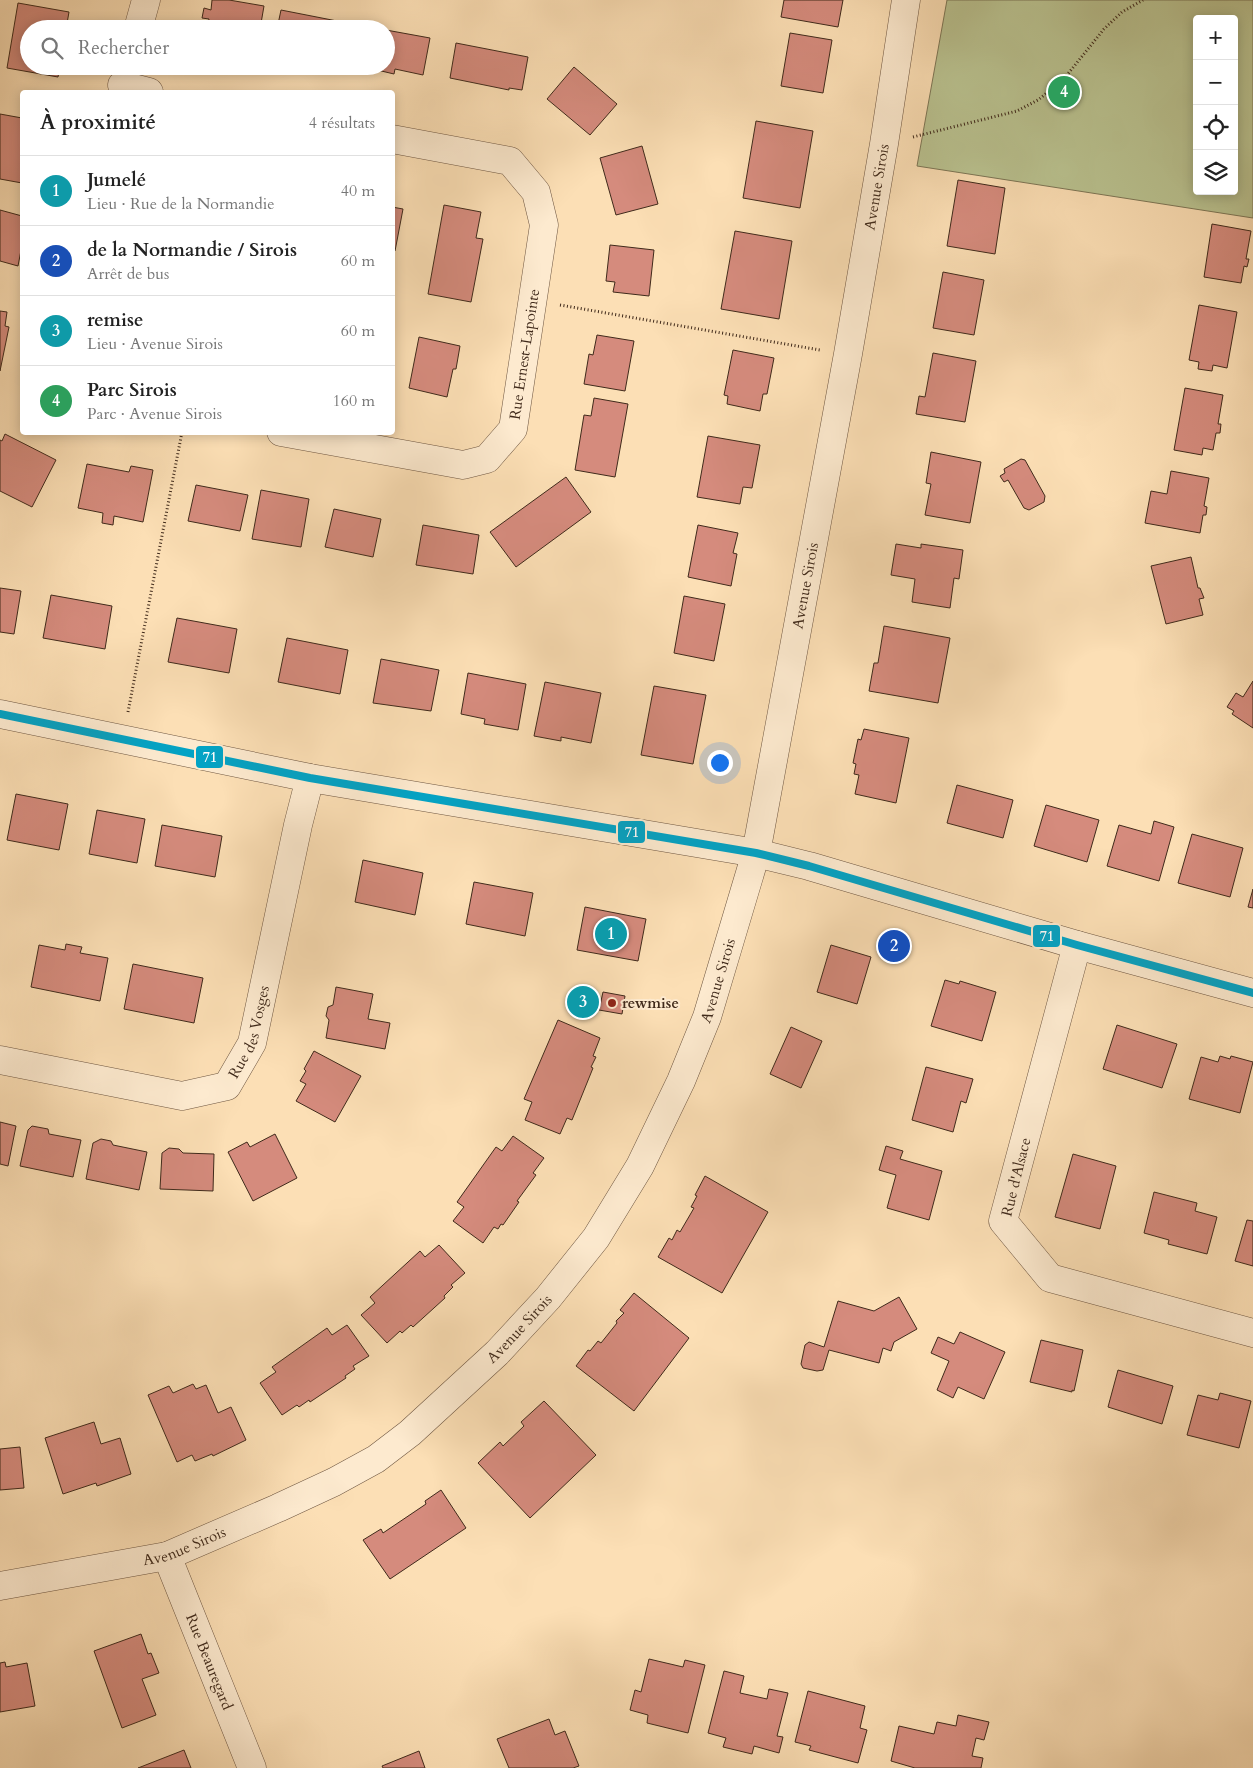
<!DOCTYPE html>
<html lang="fr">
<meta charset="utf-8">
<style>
:root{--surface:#fff;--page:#f6f6f6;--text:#222;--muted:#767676;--line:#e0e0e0;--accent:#111827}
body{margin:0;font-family:Cardo,serif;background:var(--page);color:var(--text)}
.controls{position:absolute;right:15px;top:15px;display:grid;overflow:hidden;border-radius:5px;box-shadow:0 2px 12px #0003}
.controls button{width:45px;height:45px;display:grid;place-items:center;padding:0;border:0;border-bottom:1px solid var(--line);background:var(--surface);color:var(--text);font:25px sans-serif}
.you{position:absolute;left:719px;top:762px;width:18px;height:18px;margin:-12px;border:4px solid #fff;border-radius:50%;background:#1a73e8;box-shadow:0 0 0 8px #1a73e833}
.badge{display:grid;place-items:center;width:32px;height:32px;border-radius:50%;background:var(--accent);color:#fff;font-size:16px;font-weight:700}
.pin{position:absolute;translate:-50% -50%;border:2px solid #fff;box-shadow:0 1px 5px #0006}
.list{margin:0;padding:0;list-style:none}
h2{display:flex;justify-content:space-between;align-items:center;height:65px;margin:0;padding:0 20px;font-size:21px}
h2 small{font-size:16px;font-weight:400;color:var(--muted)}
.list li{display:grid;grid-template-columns:32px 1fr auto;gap:15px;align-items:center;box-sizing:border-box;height:70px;padding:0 20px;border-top:1px solid var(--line)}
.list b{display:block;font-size:19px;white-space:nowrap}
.list p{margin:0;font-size:16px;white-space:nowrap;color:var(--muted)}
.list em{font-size:16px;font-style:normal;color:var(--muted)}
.icon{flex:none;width:28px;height:28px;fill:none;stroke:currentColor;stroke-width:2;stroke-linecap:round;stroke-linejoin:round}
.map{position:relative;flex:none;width:1253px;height:1768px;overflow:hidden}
.search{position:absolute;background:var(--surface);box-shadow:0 2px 12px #0003;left:20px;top:20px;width:375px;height:55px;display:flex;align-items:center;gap:12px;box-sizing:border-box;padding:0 18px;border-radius:28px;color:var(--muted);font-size:19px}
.panel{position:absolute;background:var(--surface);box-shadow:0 2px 12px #0003;left:20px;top:90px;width:375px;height:345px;border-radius:5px}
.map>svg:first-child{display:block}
.green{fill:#bac391;stroke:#7d7656;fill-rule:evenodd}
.building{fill:#d58b7d;stroke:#402a1b}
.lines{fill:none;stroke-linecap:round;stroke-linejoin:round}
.minor-casing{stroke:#6f5742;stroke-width:29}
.path{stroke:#402a1b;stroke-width:3;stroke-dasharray:1 2.5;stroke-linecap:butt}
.minor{stroke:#fdeacf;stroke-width:28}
.bus-1-casing{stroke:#fdeacf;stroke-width:11}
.bus-1{stroke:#03a3c5;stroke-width:8}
.poi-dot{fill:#8f2418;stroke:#fdeacf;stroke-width:2}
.labels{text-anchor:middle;stroke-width:4;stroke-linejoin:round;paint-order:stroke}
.street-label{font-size:15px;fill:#402a1b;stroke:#fdeacf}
.poi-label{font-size:15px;font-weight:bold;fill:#402a1b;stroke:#fdeacf;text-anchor:start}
.line-badge{stroke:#fdeacf;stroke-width:2}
.badge-label{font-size:14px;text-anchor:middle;font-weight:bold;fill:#fff}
</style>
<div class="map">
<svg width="1253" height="1768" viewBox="0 0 1253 1768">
<rect width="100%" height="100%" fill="#fcdfb5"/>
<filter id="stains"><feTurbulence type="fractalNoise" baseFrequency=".004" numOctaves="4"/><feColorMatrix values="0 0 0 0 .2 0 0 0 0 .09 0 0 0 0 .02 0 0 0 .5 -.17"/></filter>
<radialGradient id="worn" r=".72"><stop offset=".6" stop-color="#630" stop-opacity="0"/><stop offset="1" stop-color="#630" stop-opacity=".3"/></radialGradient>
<path class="green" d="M947,0H1253V218L917,166ZM1197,19H1234V191H1197Z"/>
<path class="building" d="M212,0H229L264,6L260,29H207L209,19L202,18L204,8L211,10Z
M784,0H843L838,27L781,17Z
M18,3L69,12L66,29H29V66H60L58,77L7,68Z
M281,10L337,21L335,29H277Z
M386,30L430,38L423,75L395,69L394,74L373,69V66H386Z
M790,33L832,40L823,93L781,86Z
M456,43L528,57L522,90L509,88V90L450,78Z
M574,67L617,104L590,135L547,99Z
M0,114L22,118V183L0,179Z
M756,121L813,131L800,208L743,198Z
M642,146L658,204L616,215L600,158Z
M958,180L1005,188L995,254L947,246Z
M444,205L481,212L476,238L483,239L471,302L428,294Z
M392,207L403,209L395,251H392Z
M0,210L22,216V245L18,266L0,261Z
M1212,224L1251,231L1246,259H1249L1247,267L1244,266L1241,283L1204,277Z
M735,231L792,241L779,319L721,309Z
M610,245L654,250L649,296L613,292L615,282L606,281Z
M943,272L984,280L974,335L933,328Z
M1199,305L1237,312L1227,368L1213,365L1212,371L1198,369L1199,362L1189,360Z
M0,311L7,312L5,326L9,327L0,371Z
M597,335L634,341L625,391L584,384L589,354L593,355Z
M419,337L460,346L456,369H453L447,397L409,388Z
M733,350L774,358L767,394H763L760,411L727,404L728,396L724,395Z
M933,353L976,361L965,422L916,414L919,396L925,397Z
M1185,388L1223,395L1218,424H1221L1220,433H1216L1213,450L1203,448L1202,455L1174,450Z
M594,398L628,404L615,477L575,470L584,415L591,416Z
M5,434L56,460L32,507L0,491V440L2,441Z
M708,436L760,445L752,488L743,487L740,504L697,497Z
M931,452L981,462L970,523L925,515L931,484L926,483Z
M1021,459L1025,460L1045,496L1044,502L1029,510L1024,508L1008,480L1004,482L1000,476L1005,473L1004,469Z
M87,464L129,472L131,466L153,470L143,522L114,516L113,525L102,523L103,513L78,508Z
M1171,471L1209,478L1204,506L1207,507L1206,515H1203L1200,533L1145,523L1151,491L1167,494Z
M566,477L591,512L516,567L490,532Z
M196,485L248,495L240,531L188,521Z
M261,490L309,499L301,547L252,539Z
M334,509L381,519L373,557L325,547Z
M423,525L479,535L473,574L416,565Z
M698,525L738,533L733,553L737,554L731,586L688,577Z
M896,544L921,548V544L963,550L959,579L954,578L950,608L912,602L915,579L891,575Z
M1191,557L1198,588H1200L1204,598L1199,599L1203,615L1166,624L1151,566Z
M0,588L21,591L14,634L0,632Z
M51,595L112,606L105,649L43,638Z
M684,596L725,604L714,661L674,653Z
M177,618L237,629L229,673L168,662Z
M884,626L950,638L938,703L869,691L874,663H878Z
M287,638L348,650L340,694L278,682Z
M381,659L439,670L431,711L373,703Z
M468,673L526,684L518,730L484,724L485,719L461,714Z
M1253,681V728L1232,714L1234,711L1227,707L1236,693L1243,697Z
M545,682L601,693L591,743L561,737V741L534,736Z
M654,686L706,695L693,764L641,755Z
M864,729L909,738L896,803L855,794L859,775L854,774L856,764L853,763L858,739L861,740Z
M957,785L1013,800L1003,838L947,823Z
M16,794L68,804L59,850L7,840Z
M1046,805L1099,820L1087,862L1034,846Z
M97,810L145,819L137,863L89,854Z
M1154,821L1174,827L1159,881L1107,866L1119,825L1151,834Z
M162,825L222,836L215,877L155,866Z
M1192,834L1243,848L1230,897L1178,883Z
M363,860L423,873L415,915L355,902Z
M474,882L533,893L525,936L466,924Z
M1253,889V908L1248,907Z
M585,907L646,919L638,961L577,950Z
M66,944L82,947L80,953L108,958L100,1001L31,987L39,945L65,950Z
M831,945L871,957L857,1004L817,992Z
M133,964L203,978L194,1023L124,1009Z
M945,980L959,984L960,981L996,992L982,1041L931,1026Z
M336,987L373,994L368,1019L390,1023L385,1049L326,1038L329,1020L326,1016L328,1007L333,1005Z
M603,992L625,996L622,1014L599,1010Z
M576,995L593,997L590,1009L574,1006Z
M558,1020L600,1038L593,1056L596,1057L591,1067L593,1068L572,1120L567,1118L560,1134L525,1120L532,1102L524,1099Z
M1117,1025L1177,1044L1162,1088L1103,1069Z
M791,1027L822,1041L801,1088L770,1074Z
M314,1051L361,1076L335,1122L296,1101L306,1084L300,1081L306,1071L304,1069Z
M1220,1056L1230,1059L1231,1056L1253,1062L1240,1113L1189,1099L1201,1057L1218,1062Z
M926,1067L973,1079L966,1103L961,1101L953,1132L912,1120Z
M0,1122L16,1126L8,1166L0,1164Z
M32,1126L48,1129L49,1134L81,1140L73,1177L20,1166L28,1130Z
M275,1134L297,1178L253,1201L228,1152L247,1142L250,1147Z
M513,1136L544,1158L533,1173L536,1175L517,1201L519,1202L503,1225L501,1224L498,1229L494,1227L483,1243L453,1221L464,1207L457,1202L496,1147L502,1151Z
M101,1139L111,1141L113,1145L147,1152L139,1190L86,1179L93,1143Z
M886,1146L903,1151L900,1159L942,1171L929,1220L887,1208L896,1175L879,1170Z
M169,1148L179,1149L183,1153L214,1154L213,1191L160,1189L162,1153Z
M1073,1154L1116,1166L1100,1229L1055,1217Z
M705,1176L768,1212L722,1293L658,1257L669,1238L672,1240L677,1230L680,1232L694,1208L691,1207L697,1196L695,1195Z
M1154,1192L1197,1203L1195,1211L1217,1217L1207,1254L1168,1244L1169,1240L1144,1233Z
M1247,1220L1253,1221V1266L1235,1261Z
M439,1245L465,1273L451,1285L453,1287L444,1296L445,1298L413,1327L411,1325L402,1333L400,1331L387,1343L361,1315L375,1303L370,1297L420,1251L425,1257Z
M634,1293L689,1338L634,1411L576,1366L588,1350L590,1351L598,1341L601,1343L617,1323L616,1321L624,1313L620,1310Z
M899,1297L917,1329L894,1342L891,1351L883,1348L879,1363L829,1350L823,1370L817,1371L803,1368L801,1364L805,1345L809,1342L824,1347L838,1301L874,1311Z
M347,1325L369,1356L353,1366L355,1369L345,1376L346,1378L310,1402L309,1400L299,1407L297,1405L282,1415L260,1383L276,1372L272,1367L327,1328L332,1335Z
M960,1332L1005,1352L984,1399L958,1387L953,1398L937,1390L949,1361L931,1353L938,1337L954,1344Z
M1041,1340L1083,1350L1074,1391L1072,1390V1392L1030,1382Z
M1118,1370L1173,1386L1162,1424L1108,1407Z
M193,1384L196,1389L206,1385L218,1413L231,1407L246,1440L213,1456L212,1454L195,1461L192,1455L177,1462L148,1395L169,1386L173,1393Z
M1220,1393L1251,1401L1239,1448L1187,1435L1198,1395L1218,1400Z
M544,1401L596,1455L530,1518L478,1463L500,1442L503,1446L524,1426L521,1422Z
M94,1422L101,1444L120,1438L131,1474L97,1486L96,1483L63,1494L45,1438Z
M20,1447L24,1488L0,1490V1449Z
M441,1490L466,1528L390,1579L363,1540L381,1529L383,1533L426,1504L425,1501Z
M141,1634L148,1654L151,1653L159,1673L142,1679L156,1715L122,1728L94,1651Z
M649,1659L683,1667L685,1660L705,1665L688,1733L647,1723L648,1715L630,1710L635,1690L641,1692Z
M5,1662L6,1667L27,1663L35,1706L0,1712V1663Z
M724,1671L744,1676L740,1693L767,1699L769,1689L788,1693L777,1736L783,1737L779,1753L754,1746L752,1754L723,1747L726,1738L708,1733Z
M808,1691L865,1706L860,1728L867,1730L858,1763L809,1750L811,1746L795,1742Z
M958,1715L989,1722L984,1740L976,1738L972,1756L983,1758L981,1768H915L891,1761L899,1726L934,1734L937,1722L956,1726Z
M549,1719L555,1735L565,1731L579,1766L573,1768H509L497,1739Z
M184,1750L191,1768H138Z
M419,1751L425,1768H383L382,1766Z"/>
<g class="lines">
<g class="minor-casing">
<g id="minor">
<path d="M138,29L146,0"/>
<path d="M122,85L149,92"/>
<path id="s1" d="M281,432L463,465L487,459L513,429L544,225L536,192L510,161L392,139"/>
<path d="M0,714L310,778L756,853L809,866L1077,945L1253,993"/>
<path d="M1077,945L1003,1221L1050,1278L1253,1333"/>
<path id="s2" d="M0,1060L182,1096L227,1086L252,1043L298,825L310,778"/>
<path id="s3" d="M167,1556L252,1768"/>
<path id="s4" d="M0,1586L167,1556L278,1508L334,1482L376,1459L410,1433L497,1353L548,1298L596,1238L640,1166L681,1081L707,1017L756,853L848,354L884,144L906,0"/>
</g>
</g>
<path class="path" d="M913,137L1017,111L1038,100L1063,80L1104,29L1122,12L1143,0
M560,305L820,350
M128,712L182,432"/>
<use href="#minor" class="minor"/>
<g class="bus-1-casing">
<path id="bus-1" d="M0,714L310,778L756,853L809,866L1077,945L1253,993"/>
</g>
<use href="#bus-1" class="bus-1"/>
</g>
<circle class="poi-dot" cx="612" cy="1003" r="5"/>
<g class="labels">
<g class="street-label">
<text dy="5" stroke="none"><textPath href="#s4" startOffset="1809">Avenue Sirois</textPath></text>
<text dy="5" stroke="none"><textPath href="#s1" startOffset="325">Rue Ernest-Lapointe</textPath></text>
<text dy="5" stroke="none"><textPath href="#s4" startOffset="1404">Avenue Sirois</textPath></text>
<text dy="5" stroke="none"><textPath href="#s4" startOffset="999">Avenue Sirois</textPath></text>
<text dy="5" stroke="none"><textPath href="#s2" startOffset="291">Rue des Vosges</textPath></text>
<text transform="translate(1016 1177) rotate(-76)" y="5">Rue d'Alsace</text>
<text dy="5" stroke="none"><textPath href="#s4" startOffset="594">Avenue Sirois</textPath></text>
<text dy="5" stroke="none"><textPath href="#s4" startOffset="189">Avenue Sirois</textPath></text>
<text dy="5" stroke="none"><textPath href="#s3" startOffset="114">Rue Beauregard</textPath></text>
</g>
<g class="poi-label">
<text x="622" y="1008">rewmise</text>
</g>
</g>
<g class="line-badge">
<rect x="195" y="745" width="29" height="24" rx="5" fill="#03a3c5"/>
<rect x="617" y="820" width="29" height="24" rx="5" fill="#03a3c5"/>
<rect x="1032" y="924" width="29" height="24" rx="5" fill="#03a3c5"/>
</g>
<g class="badge-label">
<text x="210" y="762">71</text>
<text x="632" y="837">71</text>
<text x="1047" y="941">71</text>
</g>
<rect width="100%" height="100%" filter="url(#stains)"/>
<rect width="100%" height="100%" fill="url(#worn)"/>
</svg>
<div class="controls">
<button>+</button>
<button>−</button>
<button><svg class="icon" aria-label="locate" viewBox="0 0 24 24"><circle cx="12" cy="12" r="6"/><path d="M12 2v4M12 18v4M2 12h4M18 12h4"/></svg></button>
<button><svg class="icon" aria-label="layers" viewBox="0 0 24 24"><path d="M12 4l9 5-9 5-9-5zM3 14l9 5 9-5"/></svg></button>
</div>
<div class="you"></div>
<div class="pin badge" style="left:611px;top:934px;background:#0f9aa8">1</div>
<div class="pin badge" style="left:894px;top:946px;background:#1a4fb4">2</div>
<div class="pin badge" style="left:583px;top:1002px;background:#0f9aa8">3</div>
<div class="pin badge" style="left:1064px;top:92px;background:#2e9e5b">4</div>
<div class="search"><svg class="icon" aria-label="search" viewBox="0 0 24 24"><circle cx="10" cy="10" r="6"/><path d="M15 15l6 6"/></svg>Rechercher</div>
<section class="panel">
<h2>À proximité<small>4 résultats</small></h2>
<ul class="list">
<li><span class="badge" style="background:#0f9aa8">1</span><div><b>Jumelé</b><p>Lieu · Rue de la Normandie</p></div><em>40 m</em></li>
<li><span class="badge" style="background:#1a4fb4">2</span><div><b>de la Normandie / Sirois</b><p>Arrêt de bus</p></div><em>60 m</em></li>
<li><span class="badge" style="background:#0f9aa8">3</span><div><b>remise</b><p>Lieu · Avenue Sirois</p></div><em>60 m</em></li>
<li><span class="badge" style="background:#2e9e5b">4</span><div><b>Parc Sirois</b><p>Parc · Avenue Sirois</p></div><em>160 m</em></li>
</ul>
</section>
</div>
